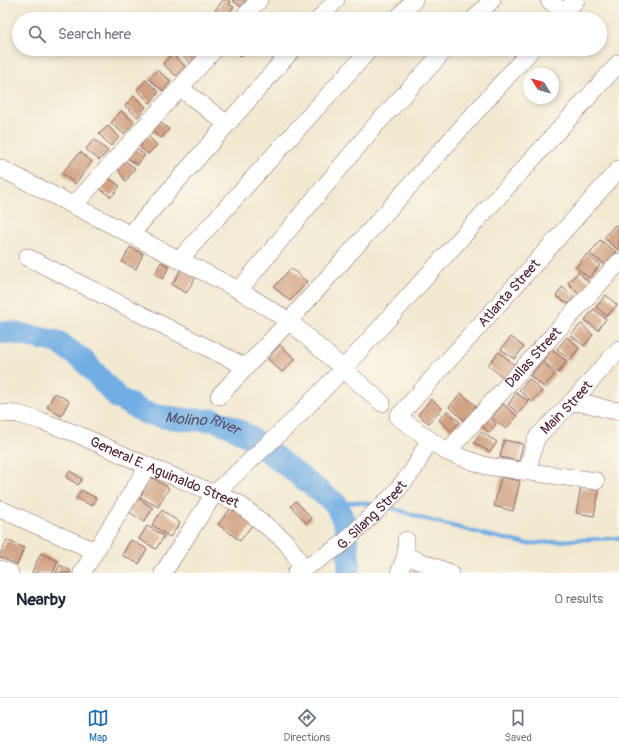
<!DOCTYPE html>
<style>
:root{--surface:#fff;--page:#f6f6f7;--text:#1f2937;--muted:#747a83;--line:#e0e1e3;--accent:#1f6fb2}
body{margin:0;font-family:Pangolin,sans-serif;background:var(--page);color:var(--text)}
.compass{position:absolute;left:523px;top:68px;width:36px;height:36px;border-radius:50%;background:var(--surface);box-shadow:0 2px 6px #0003;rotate:307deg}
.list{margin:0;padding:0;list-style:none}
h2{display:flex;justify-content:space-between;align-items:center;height:52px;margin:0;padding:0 16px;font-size:17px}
h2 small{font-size:13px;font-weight:400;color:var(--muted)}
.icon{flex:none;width:22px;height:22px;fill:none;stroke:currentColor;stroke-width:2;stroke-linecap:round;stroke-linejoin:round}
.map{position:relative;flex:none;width:619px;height:573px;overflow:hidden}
.search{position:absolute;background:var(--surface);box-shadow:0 2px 6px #0003;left:12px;right:12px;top:12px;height:44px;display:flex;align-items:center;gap:10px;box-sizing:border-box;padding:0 14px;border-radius:22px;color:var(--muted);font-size:15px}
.sheet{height:124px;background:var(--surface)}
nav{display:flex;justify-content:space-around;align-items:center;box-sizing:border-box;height:56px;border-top:1px solid var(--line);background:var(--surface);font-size:11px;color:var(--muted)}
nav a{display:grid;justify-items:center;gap:2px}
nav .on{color:var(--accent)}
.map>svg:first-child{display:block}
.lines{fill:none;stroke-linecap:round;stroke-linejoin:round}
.stream{stroke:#72aee3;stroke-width:4}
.river{stroke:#72aee3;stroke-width:23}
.building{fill:#d1a182}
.minor-casing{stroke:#856665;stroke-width:18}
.minor{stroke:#fff;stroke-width:17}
.labels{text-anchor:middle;stroke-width:4;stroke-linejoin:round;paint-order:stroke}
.street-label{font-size:14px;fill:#4a1f2b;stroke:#fbf7ec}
.water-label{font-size:15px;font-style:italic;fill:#58516b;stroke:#fbf7ec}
</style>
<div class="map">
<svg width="619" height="573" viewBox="0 0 619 573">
<rect width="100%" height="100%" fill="#fbf7ec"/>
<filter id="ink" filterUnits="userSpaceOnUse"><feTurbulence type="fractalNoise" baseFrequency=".025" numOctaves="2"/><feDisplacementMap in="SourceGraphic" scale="8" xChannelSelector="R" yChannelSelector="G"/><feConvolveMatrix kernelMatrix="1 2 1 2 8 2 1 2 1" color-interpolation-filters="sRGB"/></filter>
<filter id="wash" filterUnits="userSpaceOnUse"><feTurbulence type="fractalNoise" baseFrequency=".012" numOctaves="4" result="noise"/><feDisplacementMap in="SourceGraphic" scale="16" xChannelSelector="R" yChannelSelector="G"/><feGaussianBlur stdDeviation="0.9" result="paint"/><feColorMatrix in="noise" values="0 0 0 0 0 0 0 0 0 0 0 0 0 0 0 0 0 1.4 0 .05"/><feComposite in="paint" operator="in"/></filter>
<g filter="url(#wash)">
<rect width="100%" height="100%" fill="#f2e9d1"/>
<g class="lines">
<path class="stream" d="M336,504L357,502L376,505
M386,507L399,510L421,518L483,534L527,544L573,540L619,538"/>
<path class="river" id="s1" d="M0,332L14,333L58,342L84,361L118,398L145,413L164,417L192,420H214L232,427L248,436L336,504L345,524L349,562V573"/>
</g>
<g id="blocks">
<path class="building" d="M223,0H228L231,2L229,4L234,7L228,14L226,12L223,16L215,10Z
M232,0H246L241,7Z
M211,13L219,19H206Z
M178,49H194L199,53L191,63L177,51Z
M231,49H247L241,57Z
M172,54L185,66L176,76L163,64Z
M157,70L171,81L163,91L149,79Z
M146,80L159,92L150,103L137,90Z
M134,96L146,107L138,117L125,106Z
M121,111L134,122L124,134L111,123Z
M158,121L169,129L161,138L152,132L154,130L151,129Z
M108,126L119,137L111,146L99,134Z
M147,135L157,145L148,154L140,147L142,145L140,142Z
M94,139L108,151L99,160L86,149Z
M134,147L145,155L137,165L126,157Z
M80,152L92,162L75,184L62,173Z
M124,160L135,168L126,181L119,172L120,170L116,168Z
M109,178L120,186L111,197L100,189Z
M615,225L619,228V249L618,250L604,238Z
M600,240L616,252L606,265L590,254Z
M130,247L143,254L136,269L122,262Z
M587,254L600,265L589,278L576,267Z
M161,262L169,266L163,279L155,274Z
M291,268L307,282L290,301L274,287Z
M181,269L196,277L186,293L172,285Z
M578,272L590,283L580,295L568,283Z
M562,287L574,296L568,304L556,296Z
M606,295L617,305L607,316L596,307Z
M594,309L606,319L598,330L585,320Z
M581,324L593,335L584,346L571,335Z
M511,337L524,347L514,359L501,349Z
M567,337L579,348L570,360L557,349Z
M280,345L295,359L282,372L268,359Z
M551,350L567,361L558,373L543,361Z
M499,352L516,366L505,379L488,365Z
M542,362L555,374L544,387L530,376Z
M529,379L542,391L532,402L519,390Z
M55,393L69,401L61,416L47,407Z
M461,393L476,406L464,420L449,407Z
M516,393L528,401L519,413L508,405Z
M431,399L442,408L429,423L418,415Z
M503,404L517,416L506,429L492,418Z
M447,411L460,422L451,431L439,420Z
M487,416L496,424L489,433L480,425Z
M481,432L497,442L490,452L474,443Z
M504,440L523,444L519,461L500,457Z
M70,471L82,479L78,485L66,477Z
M151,477L169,488L158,507L140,497Z
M501,477L520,481L513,511L494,506Z
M581,487L599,491L594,516L576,513Z
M81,490L96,498L92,506L76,498Z
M136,497L153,508L144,522L128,511Z
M296,501L312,519L306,523L291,506Z
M232,507L253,524L240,541L218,524Z
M162,510L180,523L170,537L152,525Z
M147,526L164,536L156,549L139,539Z
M7,540L24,548L17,565L0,557V554Z
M131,540L147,549L139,564L122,555Z
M41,553L58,561L53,573H34L32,572Z
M60,565L71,571L70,573H56Z"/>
</g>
</g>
<g filter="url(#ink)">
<use href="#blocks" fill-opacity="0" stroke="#856665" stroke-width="1"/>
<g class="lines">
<g class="minor-casing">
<g id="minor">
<path d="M549,0L564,13"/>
<path d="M242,19L259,0"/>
<path d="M319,19L336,0"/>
<path d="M397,19L414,0"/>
<path d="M474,19L492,0"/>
<path d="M559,19L576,0"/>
<path d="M180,88L227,124"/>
<path d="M0,168L239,290L289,321L382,403"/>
<path d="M74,205L215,49"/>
<path d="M130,235L293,49"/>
<path d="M27,257L246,367"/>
<path d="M179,260L370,49"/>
<path d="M239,290L373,128L446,49"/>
<path d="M219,396L289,321L532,49"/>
<path d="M572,402L589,404L606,409L619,411"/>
<path id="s2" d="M0,413L18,414L41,421L77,434L148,466L238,503L285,541L296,556L302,573"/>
<path id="s3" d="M447,452L619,262"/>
<path id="s4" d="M527,472L535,442L538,436L572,402L619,349"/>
<path id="s5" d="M596,481L486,466L447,452L398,417L619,169"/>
<path d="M0,509L95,551"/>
<path d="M406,556L450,573"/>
<path d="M0,569L10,573"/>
<path d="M82,573L148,466"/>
<path d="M163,573L214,494L293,421L343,369L619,63"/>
<path id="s6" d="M296,573L318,560L341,545L394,494L414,469L429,440"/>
<path d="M399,573L406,556V540"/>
</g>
</g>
<use href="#minor" class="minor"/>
</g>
</g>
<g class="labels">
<g class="street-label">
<text dy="5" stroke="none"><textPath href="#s5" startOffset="379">Atlanta Street</textPath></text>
<text dy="5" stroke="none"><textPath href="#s3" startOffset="128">Dallas Street</textPath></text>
<text dy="5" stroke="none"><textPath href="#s4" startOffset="78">Main Street</textPath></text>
<text dy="5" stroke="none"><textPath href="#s2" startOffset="176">General E. Aguinaldo Street</textPath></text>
<text dy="5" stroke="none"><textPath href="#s6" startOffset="96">G. Silang Street</textPath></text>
</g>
<g class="water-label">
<text dy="5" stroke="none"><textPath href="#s1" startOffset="231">Molino River</textPath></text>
</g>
</g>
</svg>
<svg class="compass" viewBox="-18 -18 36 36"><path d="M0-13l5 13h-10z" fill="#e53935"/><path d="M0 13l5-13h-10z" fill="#747a83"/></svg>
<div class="search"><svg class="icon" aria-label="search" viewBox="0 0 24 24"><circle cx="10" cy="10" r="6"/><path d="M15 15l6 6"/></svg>Search here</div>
</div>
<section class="sheet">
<h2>Nearby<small>0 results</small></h2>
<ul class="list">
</ul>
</section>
<nav>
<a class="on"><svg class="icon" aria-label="map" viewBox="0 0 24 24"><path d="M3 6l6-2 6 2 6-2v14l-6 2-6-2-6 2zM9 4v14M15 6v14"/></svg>Map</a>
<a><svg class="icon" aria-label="directions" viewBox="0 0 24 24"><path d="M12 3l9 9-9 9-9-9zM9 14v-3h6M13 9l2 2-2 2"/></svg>Directions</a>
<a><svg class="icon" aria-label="saved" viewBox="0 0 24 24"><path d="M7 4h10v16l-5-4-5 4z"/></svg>Saved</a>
</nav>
